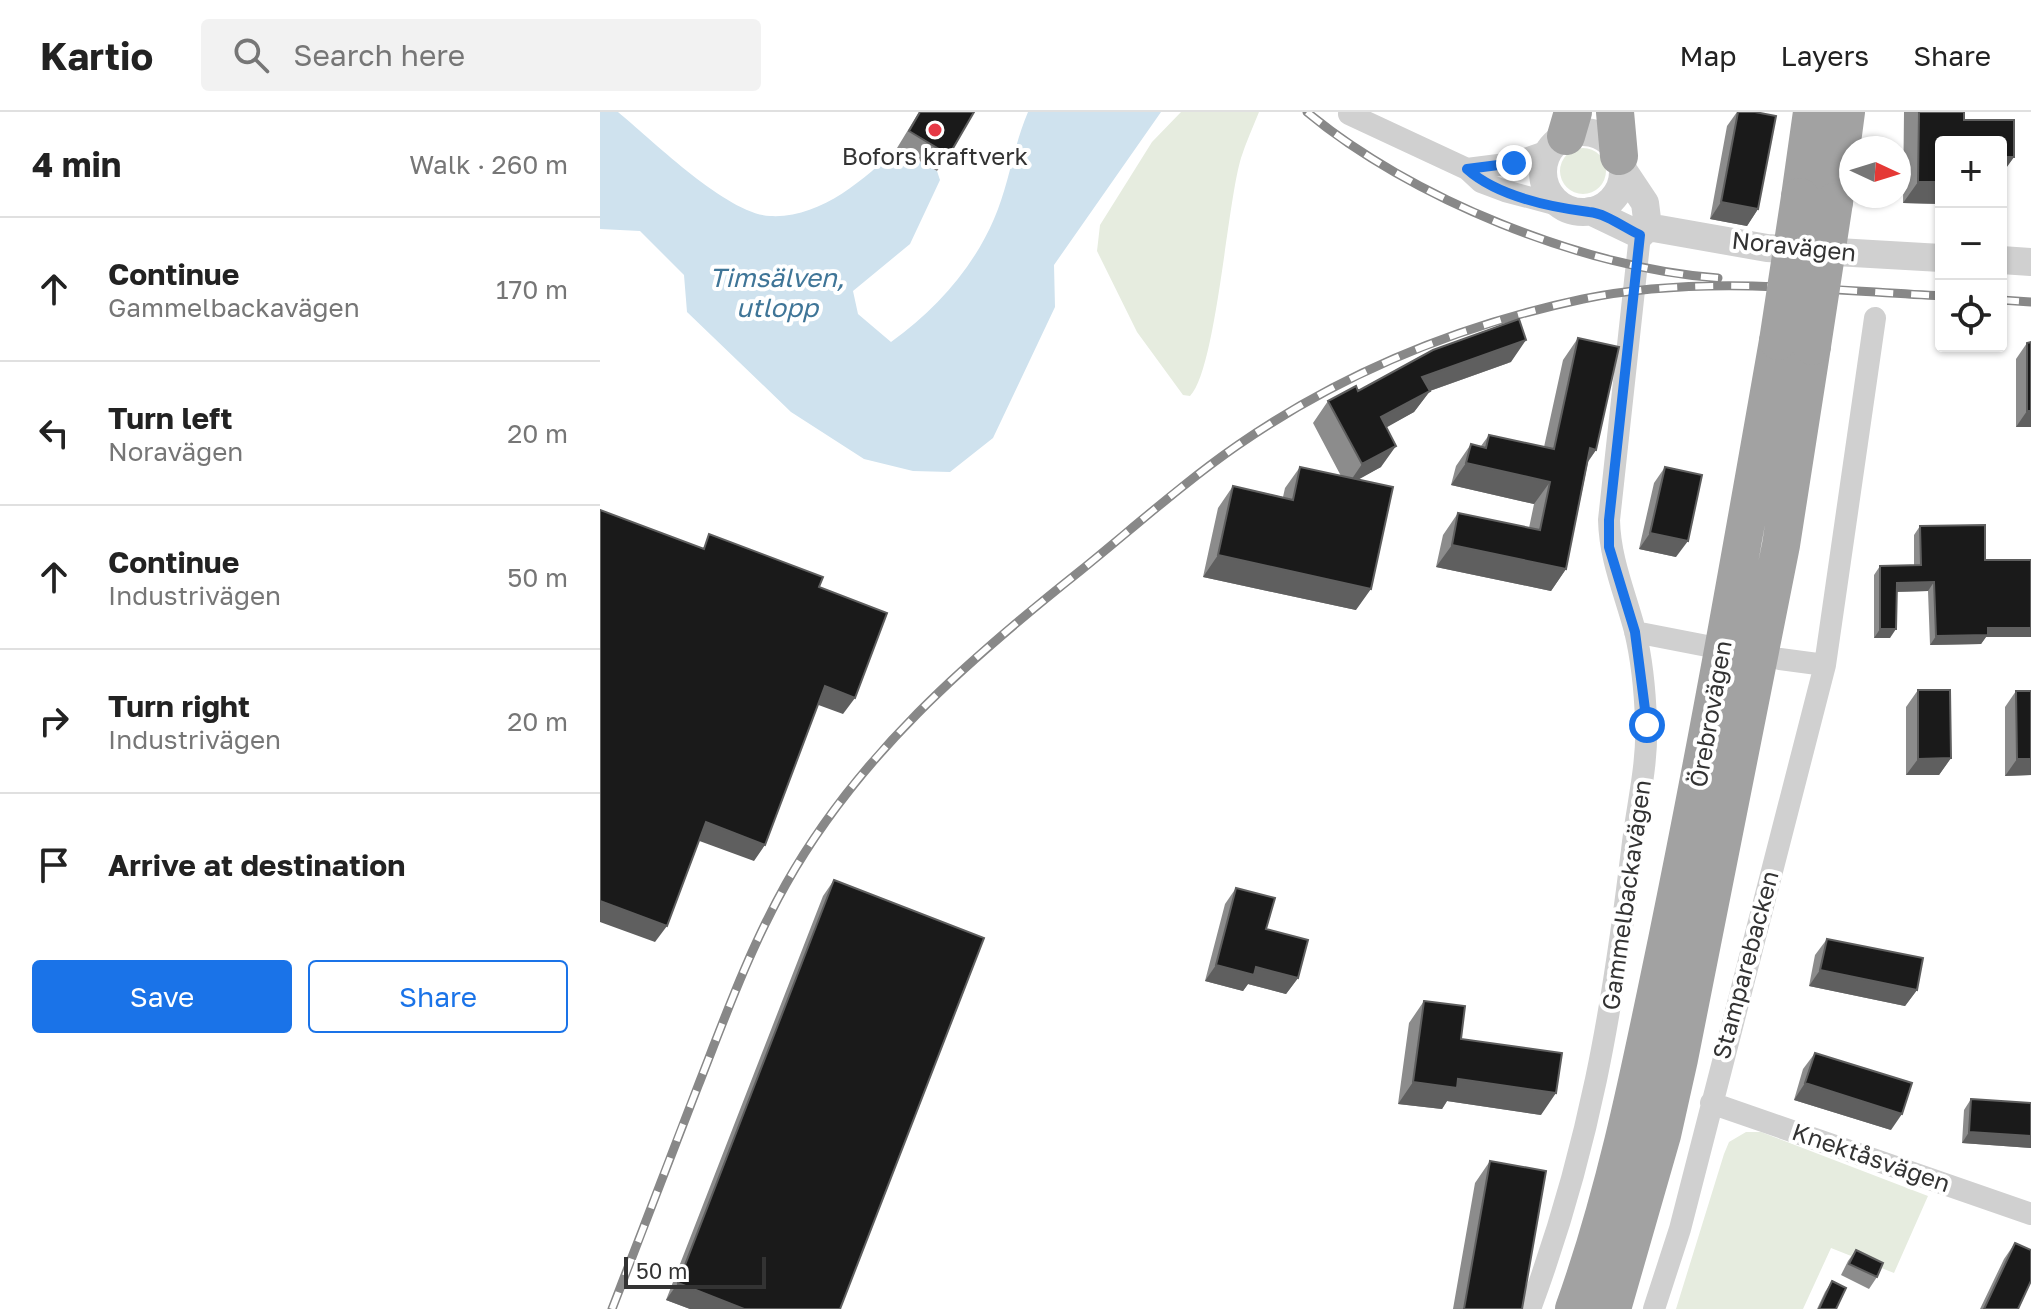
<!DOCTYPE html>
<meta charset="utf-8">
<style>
:root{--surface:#fff;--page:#f2f2f2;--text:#222;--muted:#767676;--line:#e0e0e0;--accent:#1a73e8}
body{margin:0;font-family:"Golos Text",sans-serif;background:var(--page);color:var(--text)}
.controls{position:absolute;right:24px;top:24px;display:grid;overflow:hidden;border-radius:8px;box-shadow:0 2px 6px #0004}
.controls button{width:72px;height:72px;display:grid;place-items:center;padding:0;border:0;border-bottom:2px solid var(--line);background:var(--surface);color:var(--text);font:40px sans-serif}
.compass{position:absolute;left:1239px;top:24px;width:72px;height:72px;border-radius:50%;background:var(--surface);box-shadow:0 2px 6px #0004;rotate:94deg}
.scale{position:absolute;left:24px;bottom:20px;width:142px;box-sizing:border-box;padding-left:8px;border:4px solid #333;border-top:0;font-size:22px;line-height:28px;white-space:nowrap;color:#333;-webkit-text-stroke:6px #fff;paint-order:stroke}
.stop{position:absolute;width:24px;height:24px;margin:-18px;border:6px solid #1a73e8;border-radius:50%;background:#fff}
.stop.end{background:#1a73e8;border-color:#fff;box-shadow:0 2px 8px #0008}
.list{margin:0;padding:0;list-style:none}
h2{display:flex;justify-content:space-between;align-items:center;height:104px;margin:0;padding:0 32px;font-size:34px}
h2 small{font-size:26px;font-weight:400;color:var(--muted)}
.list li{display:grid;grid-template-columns:52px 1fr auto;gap:24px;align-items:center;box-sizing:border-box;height:144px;padding:0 32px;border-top:2px solid var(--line)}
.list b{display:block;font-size:30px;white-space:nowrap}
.list p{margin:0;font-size:26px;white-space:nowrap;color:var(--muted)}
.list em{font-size:26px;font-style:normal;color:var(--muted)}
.actions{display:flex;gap:16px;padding:24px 32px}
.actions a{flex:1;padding:18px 0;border:2px solid var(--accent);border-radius:8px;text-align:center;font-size:28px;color:var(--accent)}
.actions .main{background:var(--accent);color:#fff}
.icon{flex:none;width:44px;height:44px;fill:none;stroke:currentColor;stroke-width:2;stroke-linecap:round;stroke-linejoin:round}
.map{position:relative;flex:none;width:1431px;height:1197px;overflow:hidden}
header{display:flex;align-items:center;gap:48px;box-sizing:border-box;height:112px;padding:0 40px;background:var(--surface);border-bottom:2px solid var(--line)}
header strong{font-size:38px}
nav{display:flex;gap:44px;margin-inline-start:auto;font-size:28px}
.search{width:560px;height:72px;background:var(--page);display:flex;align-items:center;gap:20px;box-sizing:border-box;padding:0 28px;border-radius:8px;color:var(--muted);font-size:30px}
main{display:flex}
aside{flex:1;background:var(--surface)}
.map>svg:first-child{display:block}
.green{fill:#e6ecdf}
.water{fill:#cfe2ee}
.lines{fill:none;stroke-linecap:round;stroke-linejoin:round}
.minor{stroke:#d0d0d0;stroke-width:22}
.tertiary{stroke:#d0d0d0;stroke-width:28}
.trunk{stroke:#a2a2a2;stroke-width:38}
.rail-casing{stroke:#888;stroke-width:9}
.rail{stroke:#fff;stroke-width:6;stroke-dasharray:18;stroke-linecap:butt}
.trunk-bridge{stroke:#a2a2a2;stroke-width:38}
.wall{fill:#8c8c8c}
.shaded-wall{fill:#5f5f5f}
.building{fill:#1a1a1a;stroke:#5f5f5f;stroke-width:2}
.route{stroke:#1a73e8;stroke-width:10}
.poi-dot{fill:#e63946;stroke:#fff;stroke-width:3}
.labels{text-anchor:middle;stroke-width:8;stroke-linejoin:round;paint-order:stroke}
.poi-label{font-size:24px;fill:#333;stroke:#fff}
.street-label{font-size:24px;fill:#333;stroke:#fff}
.water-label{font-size:26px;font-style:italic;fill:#3f7597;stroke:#fff}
</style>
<header>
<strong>Kartio</strong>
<div class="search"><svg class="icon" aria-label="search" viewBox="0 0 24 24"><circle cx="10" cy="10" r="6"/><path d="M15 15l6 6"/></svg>Search here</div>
<nav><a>Map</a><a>Layers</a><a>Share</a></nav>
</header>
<main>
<aside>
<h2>4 min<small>Walk · 260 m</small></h2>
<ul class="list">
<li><svg class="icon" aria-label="ahead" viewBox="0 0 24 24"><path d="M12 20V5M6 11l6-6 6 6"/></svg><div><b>Continue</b><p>Gammelbackavägen</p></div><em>170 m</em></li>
<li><svg class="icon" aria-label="left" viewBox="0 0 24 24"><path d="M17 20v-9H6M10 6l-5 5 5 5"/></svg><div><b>Turn left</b><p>Noravägen</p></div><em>20 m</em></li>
<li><svg class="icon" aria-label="ahead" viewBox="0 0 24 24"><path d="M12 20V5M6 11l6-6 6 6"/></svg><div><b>Continue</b><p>Industrivägen</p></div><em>50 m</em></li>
<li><svg class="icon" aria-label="right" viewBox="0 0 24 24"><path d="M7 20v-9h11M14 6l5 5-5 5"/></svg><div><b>Turn right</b><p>Industrivägen</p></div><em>20 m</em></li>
<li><svg class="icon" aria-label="arrive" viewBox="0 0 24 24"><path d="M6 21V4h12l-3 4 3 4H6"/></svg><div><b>Arrive at destination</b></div></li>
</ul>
<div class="actions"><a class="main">Save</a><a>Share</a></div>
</aside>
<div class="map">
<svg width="1431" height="1197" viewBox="0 0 1431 1197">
<rect width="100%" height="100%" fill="#fff"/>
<path class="green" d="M581,0H659C653,15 646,30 641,46C627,92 616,258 590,284L583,283L537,220L497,139L500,113L552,30Z
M960 59a23 23 0 1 1 46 0a23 23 0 1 1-46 0Z
M1146,1020H1161L1328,1084L1294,1161L1231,1136L1203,1197H1076L1124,1042L1129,1030Z"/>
<path class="water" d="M0,0H18C52,28 127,102 170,104C219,107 264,68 297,36L337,59L340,68L310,132L253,179L258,202L291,230C335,198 372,158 394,107C409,73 413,35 428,0H561L454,153L455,195L393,326L350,360L313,359L264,347L191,300L87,200L84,163L40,119L0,117Z"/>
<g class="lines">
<path class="minor" d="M749,2L867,57L881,70L905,79L962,94
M867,57L914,51L948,39
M1035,520L1107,534
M1180,547L1225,553
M1111,991L1431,1102
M930,1197C989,1038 1013,898 1033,730C1038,690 1048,650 1046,609C1045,580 1042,548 1035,519C1025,481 1010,448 1009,408L1040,123
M1054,1197L1080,1117L1225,553L1275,206"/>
<path class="tertiary" d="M943 60a40 40 0 1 1 80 0a40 40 0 1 1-80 0Z
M1023,58L1045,91L1048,115
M990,99L1040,123L1048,115
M1048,115L1167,136L1341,146
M1401,148L1431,150"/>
<path class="trunk" d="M1015,0L1019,44
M966,24L973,0
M1200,85L1212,0
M1234,90L1246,0
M974,1197C1017,1077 1041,953 1067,828C1108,629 1143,429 1178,229
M1012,1197L1062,1023L1079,947L1181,433L1212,234"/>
<g class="rail-casing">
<path id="rail" d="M707,0C809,85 984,157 1118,166
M1401,188L1431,190
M12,1197C41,1123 69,1048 98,974C125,905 150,836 186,772C258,644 367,549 480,459C532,417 583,371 638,333C742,261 860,213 983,187C1100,163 1223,178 1341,184"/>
</g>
<use href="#rail" class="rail"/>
<path class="trunk-bridge" d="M1178,229L1200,85
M1212,234L1234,90"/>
</g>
<path class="wall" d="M319,0H374L349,43L337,59L297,36Z
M1137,0H1155L1158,97L1147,114L1110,107L1127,14Z
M1304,0H1364V8H1414V45L1401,63V30H1341V92L1303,91Z
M978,226L996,338L988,350L966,457L951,479L836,455L843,423L858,401L929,416L934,392L851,373L856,354L871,332L881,334L889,323L944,335L963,248Z
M1427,231L1431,315H1416V247Z
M911,250L830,279L814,300L786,315L781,355L758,367L756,498L603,465L618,396L633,374L683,385L685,376L700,355L741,364L713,311L728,289L758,279Z
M1065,355L1076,445L1039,437L1054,371Z
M1320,414L1385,448H1431V525H1386L1381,532L1330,533L1328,479L1296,480L1290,526H1274V463L1280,454L1314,453V423Z
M1318,578L1351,646L1339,663H1306V595Z
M1416,579H1431V663L1405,664V595Z
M234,768L240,1197H90L66,1188L223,784Z
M636,776L666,817L698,866L686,882L648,872L643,879L605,869L625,792Z
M1227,827L1317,878L1305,894L1209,874L1215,843Z
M824,889L861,927L941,1003L847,989L842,997L798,992L809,911Z
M1215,941L1291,1018L1194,988L1203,957Z
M1371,987L1431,991V1036L1362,1031L1364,998Z
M890,1049L922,1197H853L875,1071Z
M1415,1131L1418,1197H1380L1404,1147Z
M1256,1138L1277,1165L1269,1177L1241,1163L1248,1149Z
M1232,1169L1236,1197H1217L1225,1180Z"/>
<path class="shaded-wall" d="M1401,45H1414L1401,63Z
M1318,70H1341V92L1303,91Z
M1121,90L1158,97L1147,114L1110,107Z
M926,228L911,250L807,287L822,265Z
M830,279L814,300L766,327L781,305Z
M1427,299H1431V315H1416Z
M796,334L781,355L747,374L762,352Z
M990,336L996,338L981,359Z
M866,351L950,370L934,392L851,373Z
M1050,421L1088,429L1076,445L1039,437Z
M852,433L966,457L951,479L836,455Z
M618,443L771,477L756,498L603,465Z
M1334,470L1328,479L1290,480L1297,471Z
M1388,516H1431V525H1386L1381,532L1330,533L1336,524Z
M1280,517H1296L1290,526H1274Z
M225,574L255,586L243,602L213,591Z
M1351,646L1339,663H1306L1318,647Z
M1417,647H1431V663L1405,664Z
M106,710L165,733L154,749L94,727Z
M0,789L67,814L55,830L0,810Z
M616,853L656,855L698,866L686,882L648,872L643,879L605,869Z
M1220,858L1317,878L1305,894L1209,874Z
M858,967L956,981L941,1003L847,989L842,997L798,992L813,970Z
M1205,971L1302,1002L1291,1018L1194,988Z
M1369,1020L1431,1024V1036L1362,1031Z
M78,1171L144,1197H90L66,1188Z"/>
<path class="building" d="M320,0H374L349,43L309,19Z
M1138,0H1155L1176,4L1158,97L1121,90Z
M1319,0H1364V8H1414V45H1401V30H1341V70H1318Z
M919,207L926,228L822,265L830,279L781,305L796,334L762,352L728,289L756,274L758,279L833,238Z
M978,226L1019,235L996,338L990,336L966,457L852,433L858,401L940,418L950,370L866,351L871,332L886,336L889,323L954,337Z
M1431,230V299H1427V231Z
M700,355L793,375L771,477L618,443L633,374L693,388Z
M1065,355L1102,363L1088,429L1050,421Z
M0,398L104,437L109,422L223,465L219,475L287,501L255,586L225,574L165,733L106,710L67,814L0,789Z
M1385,413V448H1431V516H1388V523L1336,524L1334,470L1297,471L1296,517H1280V454L1321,453L1320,414Z
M1318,578H1350L1351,646L1318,647Z
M1416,579H1431V647H1417Z
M234,768L384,826L240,1197H144L78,1171Z
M636,776L675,786L666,817L708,828L698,866L656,855L654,863L616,853Z
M1227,827L1323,846L1317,878L1220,858Z
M824,889L865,894L861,927L962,941L956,981L858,967L857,976L813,970Z
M1215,941L1312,971L1302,1002L1205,971Z
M1371,987L1431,991V1024L1369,1020Z
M890,1049L946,1059L922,1197H864Z
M1415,1131L1431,1138V1169L1418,1197H1384Z
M1256,1138L1283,1151L1277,1165L1249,1152Z
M1232,1169L1246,1176L1236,1197H1219Z"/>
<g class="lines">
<path class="route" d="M914,51L867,57C897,84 950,95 989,100C1005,101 1025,116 1040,123L1009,408V435L1035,520L1047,613"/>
</g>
<circle class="poi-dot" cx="335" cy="18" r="8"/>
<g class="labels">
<g class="poi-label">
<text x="335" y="53">Bofors kraftverk</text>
</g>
<g class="street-label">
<text transform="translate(1194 135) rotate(6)" y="8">Noravägen</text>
<text transform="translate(1111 602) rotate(-80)" y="8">Örebrovägen</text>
<text transform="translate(1027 783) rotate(-82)" y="8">Gammelbackavägen</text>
<text transform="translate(1146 853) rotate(-75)" y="8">Stamparebacken</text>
<text transform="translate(1271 1046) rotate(19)" y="8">Knektåsvägen</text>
</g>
<g class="water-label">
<text x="177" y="175">Timsälven,<tspan x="177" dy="30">utlopp</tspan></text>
</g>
</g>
</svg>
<div class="controls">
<button>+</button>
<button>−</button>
<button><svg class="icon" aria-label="locate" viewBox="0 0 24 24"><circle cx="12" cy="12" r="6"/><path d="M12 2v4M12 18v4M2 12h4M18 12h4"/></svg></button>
</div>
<svg class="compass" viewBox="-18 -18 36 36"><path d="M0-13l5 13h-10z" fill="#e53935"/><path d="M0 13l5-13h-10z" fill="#767676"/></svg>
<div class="scale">50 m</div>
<div class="stop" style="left:1047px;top:613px"></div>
<div class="stop end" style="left:914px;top:51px"></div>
</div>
</main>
